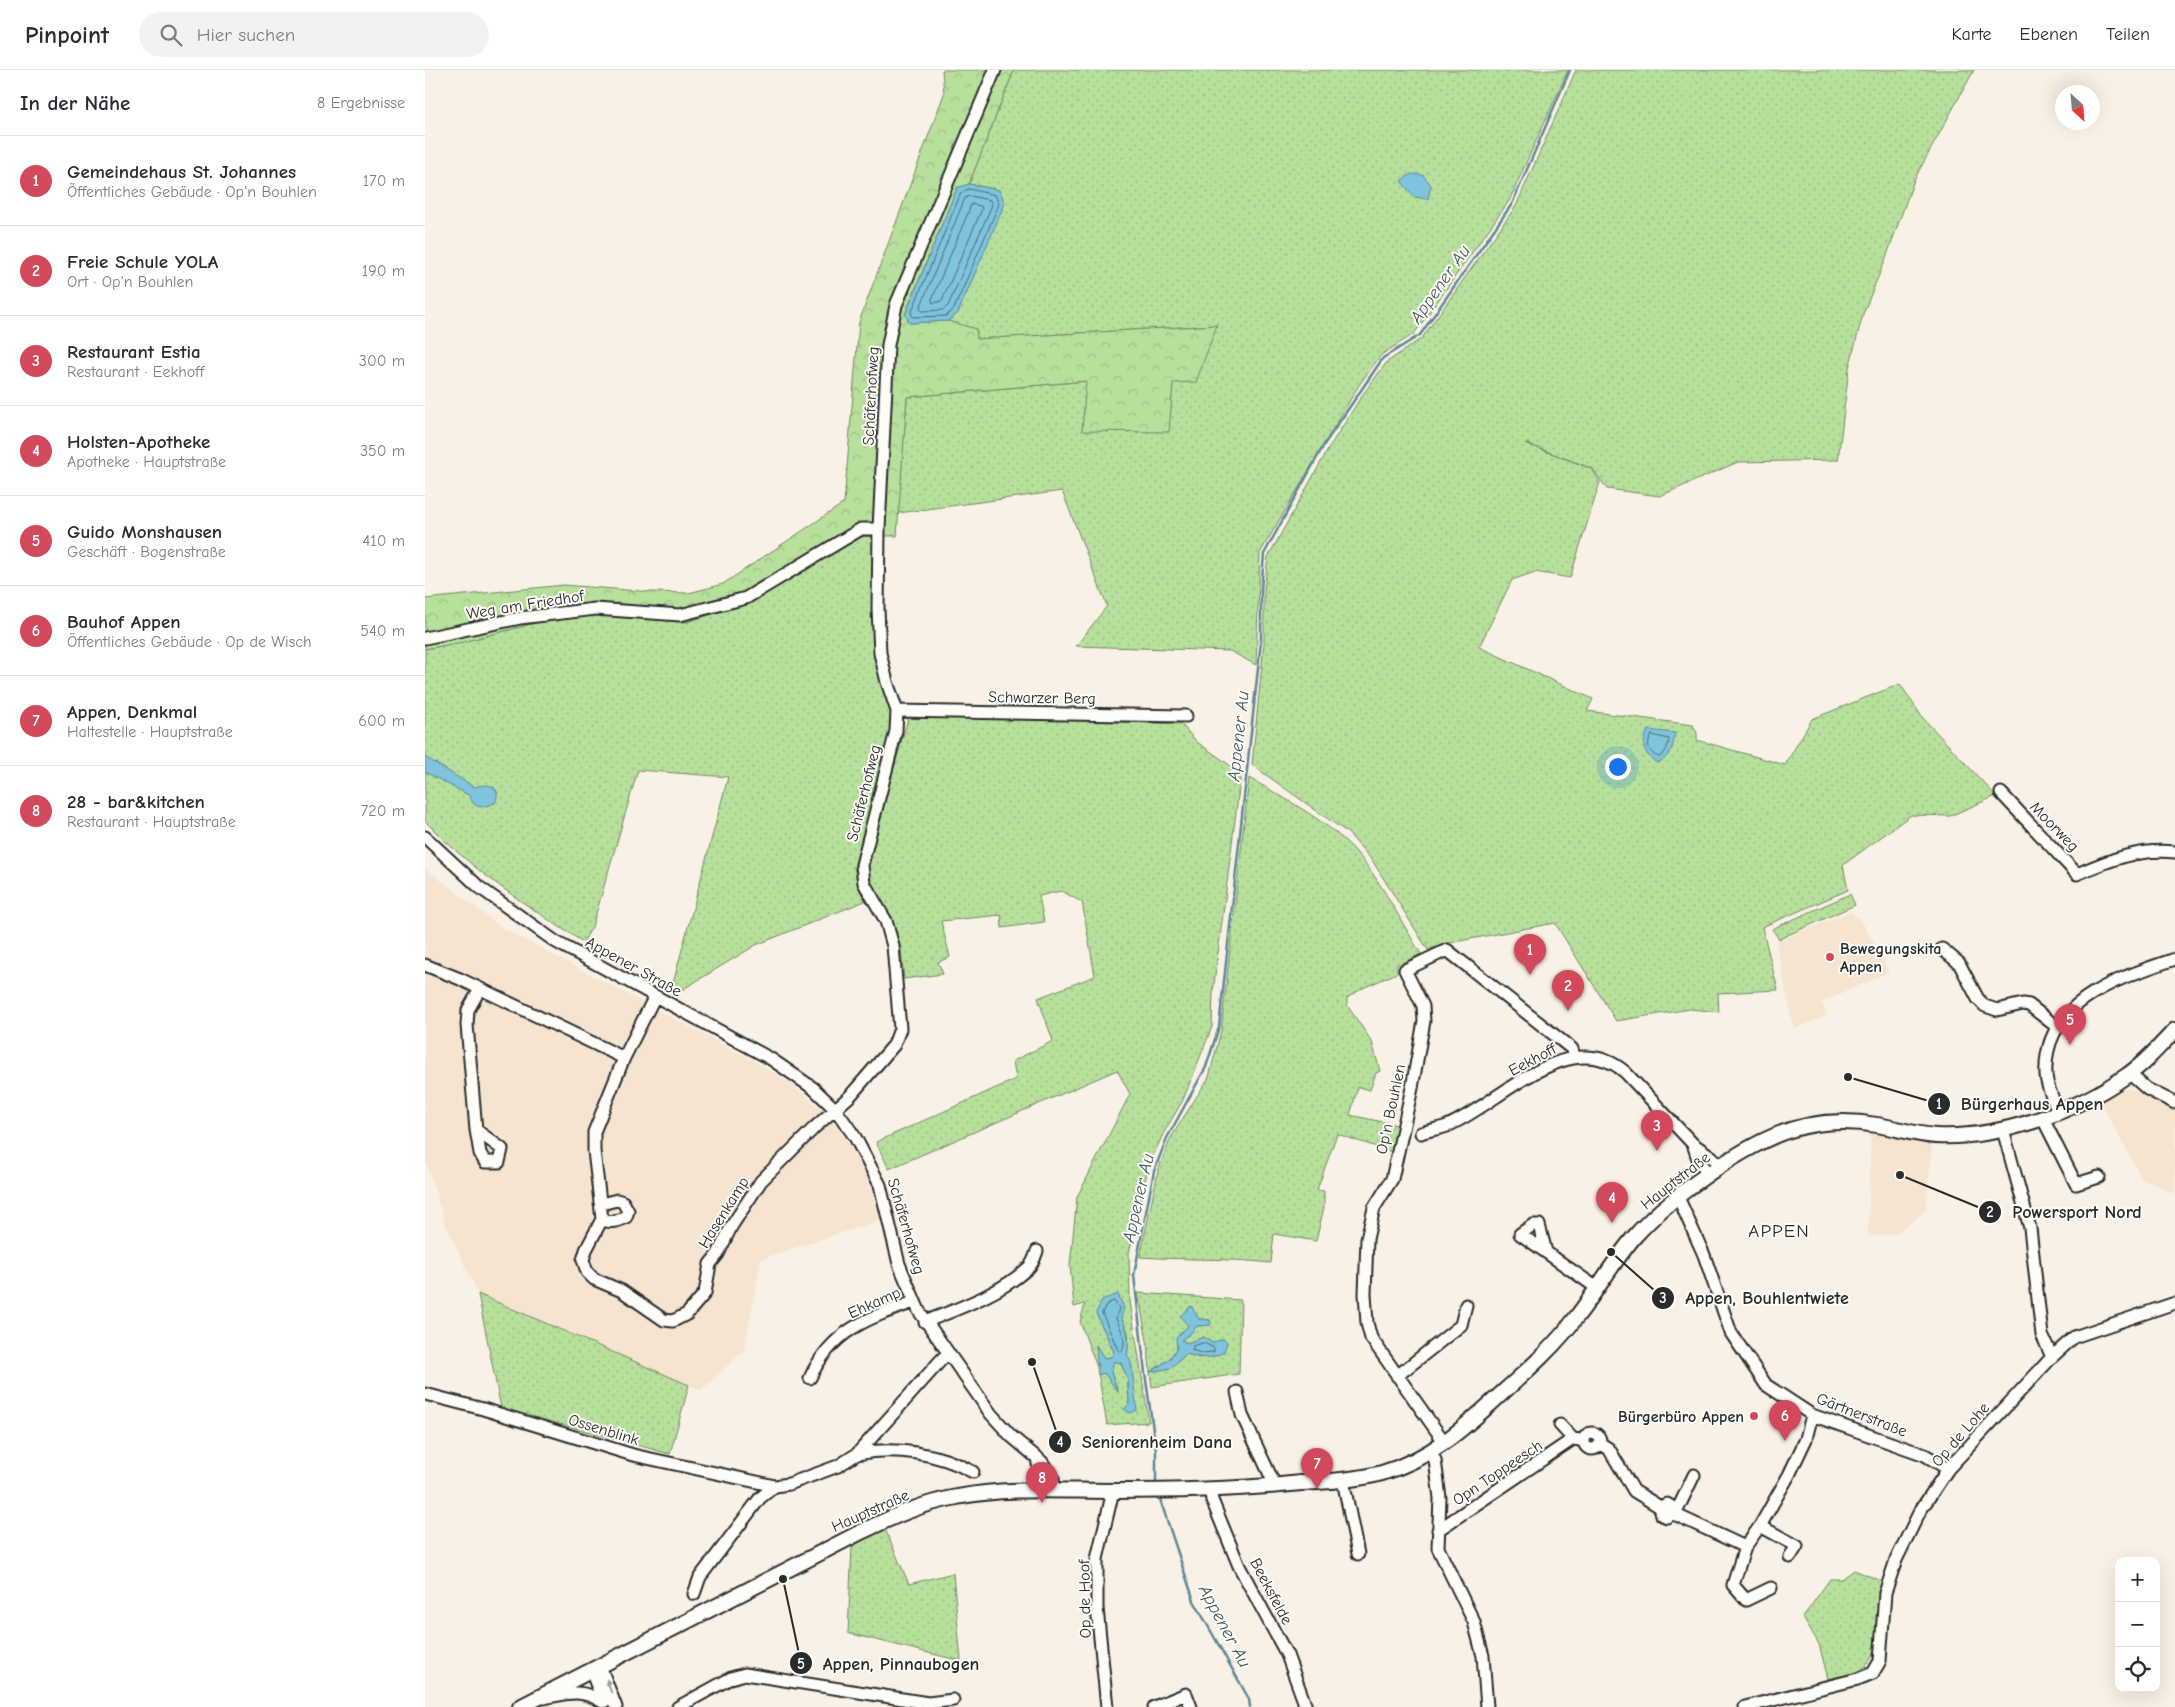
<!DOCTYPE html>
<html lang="de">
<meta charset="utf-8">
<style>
:root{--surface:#fff;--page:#f2f2f3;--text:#2b2b33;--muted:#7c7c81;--line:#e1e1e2;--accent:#d1495b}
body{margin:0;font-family:"Comic Neue",sans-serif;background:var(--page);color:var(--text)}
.controls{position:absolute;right:15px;bottom:15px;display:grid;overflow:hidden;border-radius:10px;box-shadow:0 5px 20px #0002}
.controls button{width:45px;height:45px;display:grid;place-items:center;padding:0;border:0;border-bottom:1px solid var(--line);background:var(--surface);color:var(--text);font:25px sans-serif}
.compass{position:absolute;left:1630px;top:15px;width:45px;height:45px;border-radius:50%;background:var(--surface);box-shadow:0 5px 20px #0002;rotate:154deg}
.you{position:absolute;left:1192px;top:696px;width:18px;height:18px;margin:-12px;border:4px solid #fff;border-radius:50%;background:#1a73e8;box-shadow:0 0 0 8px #1a73e833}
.badge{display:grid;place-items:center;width:32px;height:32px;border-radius:50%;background:var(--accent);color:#fff;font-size:16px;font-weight:700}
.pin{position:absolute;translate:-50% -41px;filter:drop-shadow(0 1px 2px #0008)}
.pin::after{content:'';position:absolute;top:26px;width:18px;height:15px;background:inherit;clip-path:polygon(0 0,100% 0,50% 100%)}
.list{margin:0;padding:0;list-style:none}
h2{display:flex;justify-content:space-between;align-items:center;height:65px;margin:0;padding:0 20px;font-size:21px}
h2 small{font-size:16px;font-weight:400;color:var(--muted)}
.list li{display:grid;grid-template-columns:32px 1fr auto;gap:15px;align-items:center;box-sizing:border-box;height:90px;padding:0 20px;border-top:1px solid var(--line)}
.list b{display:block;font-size:19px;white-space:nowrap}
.list p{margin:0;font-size:16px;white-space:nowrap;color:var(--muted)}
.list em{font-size:16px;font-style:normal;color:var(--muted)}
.icon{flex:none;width:28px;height:28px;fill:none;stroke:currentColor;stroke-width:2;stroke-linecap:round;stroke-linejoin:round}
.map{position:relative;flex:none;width:1750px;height:1637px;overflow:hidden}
header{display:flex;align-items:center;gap:30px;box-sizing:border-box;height:70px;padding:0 25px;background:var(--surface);border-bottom:1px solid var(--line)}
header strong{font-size:24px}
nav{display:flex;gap:28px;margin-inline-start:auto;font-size:18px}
.search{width:350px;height:45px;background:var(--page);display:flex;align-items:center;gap:12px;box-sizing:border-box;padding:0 18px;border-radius:28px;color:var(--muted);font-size:19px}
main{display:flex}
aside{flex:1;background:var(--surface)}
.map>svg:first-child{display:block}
.built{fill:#f5e4cf}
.grass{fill:url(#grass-dots);stroke:#718664;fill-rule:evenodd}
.forest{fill:url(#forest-crowns);stroke:#718664}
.water{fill:#7ec4de;stroke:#5d8796}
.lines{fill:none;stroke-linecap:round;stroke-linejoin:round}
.shore{stroke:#4c6873;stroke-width:1}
.stream{stroke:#5d8796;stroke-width:2.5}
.minor-casing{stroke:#2b2b2b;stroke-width:15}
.major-casing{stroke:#2b2b2b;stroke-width:18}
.minor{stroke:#fdfcf7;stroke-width:11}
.major{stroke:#fdfcf7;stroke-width:14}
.oneway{fill:#9e9e9b}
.poi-dot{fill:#d1495b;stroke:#fdfcf7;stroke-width:2}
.labels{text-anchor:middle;stroke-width:4;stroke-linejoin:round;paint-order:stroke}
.street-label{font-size:16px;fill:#2b2b2b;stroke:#fdfcf7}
.poi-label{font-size:16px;font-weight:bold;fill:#2b2b2b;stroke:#fdfcf7;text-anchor:start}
.water-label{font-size:18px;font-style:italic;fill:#445961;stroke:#fdfcf7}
.quarter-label{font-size:19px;letter-spacing:1px;fill:#2b2b2b;stroke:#fdfcf7}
.leader{fill:none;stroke:#2b2b2b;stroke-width:2}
.callout-dot{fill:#2b2b2b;stroke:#fdfcf7;stroke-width:2}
.mark-label{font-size:15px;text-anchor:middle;font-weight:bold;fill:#fff}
.callout-label{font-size:18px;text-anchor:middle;font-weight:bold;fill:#2b2b2b;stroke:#fdfcf7;stroke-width:4;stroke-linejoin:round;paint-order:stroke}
</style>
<header>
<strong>Pinpoint</strong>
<div class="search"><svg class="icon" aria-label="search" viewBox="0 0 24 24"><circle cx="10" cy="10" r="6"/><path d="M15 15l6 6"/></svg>Hier suchen</div>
<nav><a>Karte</a><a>Ebenen</a><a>Teilen</a></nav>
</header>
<main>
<aside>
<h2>In der Nähe<small>8 Ergebnisse</small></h2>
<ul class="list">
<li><span class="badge">1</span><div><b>Gemeindehaus St. Johannes</b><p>Öffentliches Gebäude · Op'n Bouhlen</p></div><em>170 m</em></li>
<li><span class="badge">2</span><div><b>Freie Schule YOLA</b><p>Ort · Op'n Bouhlen</p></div><em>190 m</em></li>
<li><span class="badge">3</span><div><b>Restaurant Estia</b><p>Restaurant · Eekhoff</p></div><em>300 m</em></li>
<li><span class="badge">4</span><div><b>Holsten-Apotheke</b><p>Apotheke · Hauptstraße</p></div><em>350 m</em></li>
<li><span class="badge">5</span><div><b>Guido Monshausen</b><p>Geschäft · Bogenstraße</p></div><em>410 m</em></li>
<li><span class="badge">6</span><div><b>Bauhof Appen</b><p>Öffentliches Gebäude · Op de Wisch</p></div><em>540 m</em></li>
<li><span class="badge">7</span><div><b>Appen, Denkmal</b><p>Haltestelle · Hauptstraße</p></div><em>600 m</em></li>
<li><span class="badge">8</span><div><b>28 - bar&amp;kitchen</b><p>Restaurant · Hauptstraße</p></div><em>720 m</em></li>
</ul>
</aside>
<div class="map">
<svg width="1750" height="1637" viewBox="0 0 1750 1637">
<defs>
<pattern id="grass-dots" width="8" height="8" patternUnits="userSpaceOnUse" patternTransform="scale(1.25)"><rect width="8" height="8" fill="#b7e09c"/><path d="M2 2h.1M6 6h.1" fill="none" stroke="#9ec087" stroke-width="1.8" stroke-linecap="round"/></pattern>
<pattern id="forest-crowns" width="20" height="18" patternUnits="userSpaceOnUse" patternTransform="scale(1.25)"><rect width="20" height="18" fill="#b7e09c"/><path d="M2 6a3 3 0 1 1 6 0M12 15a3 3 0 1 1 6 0" fill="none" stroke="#9ec087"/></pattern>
</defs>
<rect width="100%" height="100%" fill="#f9f1e5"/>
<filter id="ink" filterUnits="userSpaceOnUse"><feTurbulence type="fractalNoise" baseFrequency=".02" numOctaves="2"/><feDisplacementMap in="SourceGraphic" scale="10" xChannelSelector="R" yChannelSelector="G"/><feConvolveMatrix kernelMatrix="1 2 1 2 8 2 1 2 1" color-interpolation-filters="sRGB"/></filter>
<g filter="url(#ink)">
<path class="built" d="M0,798L77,858L329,991L368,1015L406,1047L431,1085L445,1114L456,1150L336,1189L319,1281L276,1320L53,1224L21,1155L0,1090Z
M1425,842L1436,850L1464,902L1397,932L1402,946L1369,959L1351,872Z
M1703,1018L1724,1026L1750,1040V1124L1717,1109L1674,1029Z
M1446,1061L1507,1073L1501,1140L1471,1164L1443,1166Z"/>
<path class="grass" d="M589,0H1143L1084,131L989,264L956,285L934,315L835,483L831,595L805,581L651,576L682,536L637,421L473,443L482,327L662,311L743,362L747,313L792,255L552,269L551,259L523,251L533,243L574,120L544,114Z
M1151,0H1549L1489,110L1462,185L1438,244L1424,298L1413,390L1313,392L1235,426L1182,419L1168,399L1100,373L1167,399L1175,412L1145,508L1110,502L1087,510L1054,577L1168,629L1162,641L1268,655L1272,663V670L1360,695L1387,649L1475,614L1497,647L1571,726L1525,746L1486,745L1418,795L1423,820L1337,857L1353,920L1293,923L1294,942L1265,939L1191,951L1130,853L1019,874L1003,880L947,790L923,763L827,695L839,573V520L843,487L905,376L938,324L962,292L997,268L1091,136Z
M438,466H448L447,543L449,583L456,615L466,639V662L429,797L433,816L440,831L331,875L255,921L247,917L303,707L213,700L167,857L158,872C103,837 45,799 0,751V579L33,573L129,548L172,545L263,552Z
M484,645L756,654L772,672L816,703L788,922L787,957L758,1030L738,1064L723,1098L704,1183L705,1231L724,1352L682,1355L672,1297L655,1252L660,1234L649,1237L645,1195L652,1127L705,1024L692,1000L464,1099L451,1072L591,1009L588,991L628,971L613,928L670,906L657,832L636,821L614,826L619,852L577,858L576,845L516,851L525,887L513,892L518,904L479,909L476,879L469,856L448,820L442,794ZM671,1243L696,1248C707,1265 703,1269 702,1287C701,1305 704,1325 705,1343L703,1310L696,1293L688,1291L686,1302L693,1321L679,1303L671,1276L679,1288L686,1287L689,1282Z
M824,708C856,726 889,744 917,768C948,794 974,849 996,884L972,895V903L938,918L922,928V935L947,972L955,1001L951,1003L945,1020L933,1017L925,1045L972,1055L967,1082L912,1064L892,1120L899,1121V1137L891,1171L849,1164L846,1193C803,1188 759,1190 715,1187L733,1101L745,1069L784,1007L796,961Z
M1425,824L1430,835L1354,869L1347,859Z
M713,1223L816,1230L814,1304L727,1317L725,1302L746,1298L761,1284L775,1288L798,1269L787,1273L779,1267L762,1273L756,1269L765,1264L772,1256L785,1255V1250L774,1249L765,1236L763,1257L756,1262C751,1285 745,1289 725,1302L723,1276Z
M53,1224L264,1315L245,1384L76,1338Z
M460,1459L484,1514L528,1503L536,1591L423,1563L427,1475Z
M1429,1500L1457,1511C1455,1532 1455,1583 1440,1597C1430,1605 1415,1606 1403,1609L1394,1574L1378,1547L1405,1509H1417Z"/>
<path class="forest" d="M517,0H589L544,114L532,118L480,244L485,253L523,251L551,259L552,269L792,255L771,312L748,313L744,362L657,361L661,311L482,327L472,466H438L326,532L262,552L172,545L129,548L38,572L0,579V529L139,515L227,522L264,523L298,514L419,433L434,252L519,24Z"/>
<path class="water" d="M986,104L998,105L1006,115L1003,129L989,127L976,111Z
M544,114L574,120L580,133L533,243L523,251L485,253L480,245L532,118Z
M1223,660L1250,663C1248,677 1246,687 1232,693C1218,684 1216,674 1223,660Z
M0,687L49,717C63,713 78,715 70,733C58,737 49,741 45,726L0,702Z
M693,1224L699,1238L696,1248C703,1260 705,1272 702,1285L706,1292L712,1340L705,1343L699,1339L704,1334L703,1310L696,1293L689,1291L686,1302L693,1322L679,1303L673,1305L671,1275L679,1288L686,1287L689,1282L671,1243L677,1230Z
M766,1236L774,1249L785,1250L786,1255L772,1256L765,1264L756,1270L762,1273L779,1267L787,1273L798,1269L802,1272L799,1282C785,1290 776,1288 761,1284L746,1298L725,1302L744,1290L752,1278L751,1268L763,1256L755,1246Z"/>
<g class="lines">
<path class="shore" d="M544,119L570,125L574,134L529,239L521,246L488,247L486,243L536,123Z
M545,126L565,130L567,135L523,236L518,240L497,241L495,238L540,128Z
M547,134L556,136L557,139L517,231L508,233L507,230Z
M1227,665L1244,669C1243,676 1241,684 1234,687C1224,684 1220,673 1227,665Z
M689,1231L694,1238L691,1249C696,1259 703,1272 696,1282L693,1280L677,1243L681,1235Z
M779,1273L789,1278V1282L776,1283L767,1280L768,1276Z"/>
<path class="stream" d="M731,1411V1381L720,1303L709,1205L729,1101L742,1068L781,997L794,957L836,571V521L839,484L900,373L958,288L995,265L1087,134L1145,0
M735,1429L769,1531L824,1629L825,1637"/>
<g class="minor-casing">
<path id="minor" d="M0,568L95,548L170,539L255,545L321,528L436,459H454
M472,641L761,646
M1576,723L1652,804C1684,790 1715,778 1750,782
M0,767L54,817L131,872L346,989L388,1018L411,1040L430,1067L455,1115L474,1194L494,1241L566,1344L586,1366L617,1392L628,1409L629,1420
M1517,879L1534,893L1553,929L1560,936L1572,940L1598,934L1604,935L1632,957
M0,895L35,909L199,988
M230,926L199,988L169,1062V1081L177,1149L161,1180L158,1190L162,1202L169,1209L197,1221L239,1250L248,1251L262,1244L280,1223L285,1194L293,1184L306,1157L336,1111L389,1058L425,1026L469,975L475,959L468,876L461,851L439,813L437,795L471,661L472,641L462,612L455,583L453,539L454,459L463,275L471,235L570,0
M1705,1004L1722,1019L1750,1033
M1633,1041C1628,1029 1622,1018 1621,1005C1617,931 1694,908 1750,889
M1617,1047L1651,1114L1674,1107
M51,1060L77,1079L74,1092H60L55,1083L51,1060L42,955L43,940L55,919
M1578,1060L1605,1158L1617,1265L1627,1287
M996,1063C1004,1060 1014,1059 1022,1056C1074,1034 1144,954 1200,1002L1268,1074L1287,1087L1296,1096
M1268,1074L1273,1089L1283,1105
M1253,1127L1279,1185L1306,1263L1341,1315L1387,1345L1500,1385L1523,1399
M176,1134L192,1130L198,1132L203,1141L201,1147C193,1151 185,1154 177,1149
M1121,1182L1114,1155H1108L1095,1164L1172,1218
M500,1252C534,1238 575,1224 603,1198C608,1194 610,1187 612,1181
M972,1306L1036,1255L1041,1235
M385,1308C407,1260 443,1248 489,1232
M812,1322L817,1345L847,1409V1416
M0,1324L58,1339L208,1385L350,1416
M1135,1355L1148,1369L1155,1370
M1159 1371a8 8 0 1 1 16 0a8 8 0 1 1-16 0Z
M1020,1373L946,1268L942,1253L940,1224L942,1169L949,1138L967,1109L987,1018L999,951L998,936L980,900L1022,880L1147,979L1149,986
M1175,1373L1184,1379L1209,1421L1235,1437L1237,1445L1242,1447L1247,1443V1437L1242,1434L1235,1437
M1006,1382L1010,1390L1015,1428L1013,1478L1049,1552L1058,1586L1062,1637
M432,1384C469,1376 514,1383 548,1402
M612,1387L614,1400V1420
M918,1410L933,1484
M785,1419L787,1430L814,1496L862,1585L881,1637
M1247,1443L1320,1477
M1250,1445L1269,1405
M1335,1456L1372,1476L1365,1487
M1013,1460L1148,1369
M1346,1518L1321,1530L1308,1515L1320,1477L1335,1456L1364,1405L1381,1369L1387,1345
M269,1524L275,1507L335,1428L350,1416L364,1414L413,1396L432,1384L516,1290L522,1284
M175,1596L170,1611L179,1632
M175,1596L191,1637
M119,1628C143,1623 156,1618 178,1632
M253,1637L306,1608L320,1604L503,1633L528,1630
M682,1637L672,1538V1489L688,1421
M729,1637L761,1624L766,1637
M1320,1637L1433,1609L1448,1603L1455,1591L1460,1523L1471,1490L1495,1441L1523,1399L1627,1287L1649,1267L1750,1233"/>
</g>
<g class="major-casing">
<path id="major" d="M95,1637L434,1463C465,1448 497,1433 532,1427C583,1417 636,1421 689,1421C751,1421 814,1420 876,1413C903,1411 931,1410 957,1403C1005,1389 1039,1358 1075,1325C1103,1300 1131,1275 1153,1245C1173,1219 1189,1190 1210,1166C1241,1131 1295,1093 1336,1072C1373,1053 1411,1048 1452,1055C1471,1058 1491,1065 1511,1066C1573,1069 1650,1042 1701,1006C1719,994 1735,976 1750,960"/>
</g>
<use href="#minor" class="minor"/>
<use href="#major" class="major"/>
</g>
<defs><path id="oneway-solid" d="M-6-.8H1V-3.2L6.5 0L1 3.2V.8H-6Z" transform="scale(1.25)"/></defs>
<use class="oneway" href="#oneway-solid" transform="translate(184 1616) rotate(-110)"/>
</g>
<g class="poi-dot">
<circle cx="1405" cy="887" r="5"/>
<circle cx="1329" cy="1346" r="5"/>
</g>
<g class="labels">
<g class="street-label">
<text transform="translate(445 326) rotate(-87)" y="6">Schäferhofweg</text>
<text transform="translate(100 534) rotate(-9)" y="6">Weg am Friedhof</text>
<text transform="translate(617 627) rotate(1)" y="6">Schwarzer Berg</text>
<text transform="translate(438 723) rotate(-76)" y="6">Schäferhofweg</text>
<text transform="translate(1630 756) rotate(46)" y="6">Moorweg</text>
<text transform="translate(209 896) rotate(29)" y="6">Appener Straße</text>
<text transform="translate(1107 989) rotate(-28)" y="6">Eekhoff</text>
<text transform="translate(965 1039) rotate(-78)" y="6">Op'n Bouhlen</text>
<text transform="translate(1250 1110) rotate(-38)" y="6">Hauptstraße</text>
<text transform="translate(298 1142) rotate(-58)" y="6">Hasenkamp</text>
<text transform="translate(482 1156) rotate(74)" y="6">Schäferhofweg</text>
<text transform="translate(449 1232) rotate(-24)" y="6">Ehkamp</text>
<text transform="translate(1437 1344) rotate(21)" y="6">Gärtnerstraße</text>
<text transform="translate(179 1359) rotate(17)" y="6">Ossenblink</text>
<text transform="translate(1535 1364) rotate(-49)" y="6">Op de Lohe</text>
<text transform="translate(1072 1402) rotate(-34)" y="6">Opn Toppeesch</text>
<text transform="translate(445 1440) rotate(-24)" y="6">Hauptstraße</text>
<text transform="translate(847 1521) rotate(62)" y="6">Beeksfelde</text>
<text transform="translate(659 1529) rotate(-91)" y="6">Op de Hoof</text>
</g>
<g class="poi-label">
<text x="1415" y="884">Bewegungskita<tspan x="1415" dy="18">Appen</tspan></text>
<text x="1319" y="1352" text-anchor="end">Bürgerbüro Appen</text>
</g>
<g class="water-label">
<text transform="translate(1015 214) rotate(-55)" y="6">Appener Au</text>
<text transform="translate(813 666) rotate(-84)" y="6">Appener Au</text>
<text transform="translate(713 1128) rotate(-77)" y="6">Appener Au</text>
<text transform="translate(800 1556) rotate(62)" y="6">Appener Au</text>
</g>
<g class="quarter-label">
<text x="1354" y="1167">APPEN</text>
</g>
</g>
<path class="leader" d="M1423 1007L1514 1034M1475 1105L1565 1142M1186 1182L1238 1228M607 1292L635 1372M358 1509L376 1593"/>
<g class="callout-dot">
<circle cx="1423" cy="1007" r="5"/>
<circle cx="1475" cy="1105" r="5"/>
<circle cx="1186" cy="1182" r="5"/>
<circle cx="607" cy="1292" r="5"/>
<circle cx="358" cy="1509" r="5"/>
<circle cx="1514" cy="1034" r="12"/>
<circle cx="1565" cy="1142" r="12"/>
<circle cx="1238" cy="1228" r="12"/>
<circle cx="635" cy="1372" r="12"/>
<circle cx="376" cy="1593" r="12"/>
</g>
<g class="mark-label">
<text x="1514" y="1039">1</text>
<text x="1565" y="1147">2</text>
<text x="1238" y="1233">3</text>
<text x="635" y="1377">4</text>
<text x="376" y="1599">5</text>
</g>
<g class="callout-label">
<text x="1607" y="1040">Bürgerhaus Appen</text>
<text x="1652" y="1148">Powersport Nord</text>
<text x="1342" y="1234">Appen, Bouhlentwiete</text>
<text x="732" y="1378">Seniorenheim Dana</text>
<text x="476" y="1600">Appen, Pinnaubogen</text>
</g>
</svg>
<div class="controls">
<button>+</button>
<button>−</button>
<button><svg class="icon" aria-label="locate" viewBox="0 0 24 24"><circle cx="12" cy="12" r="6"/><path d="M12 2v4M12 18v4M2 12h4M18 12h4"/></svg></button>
</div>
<svg class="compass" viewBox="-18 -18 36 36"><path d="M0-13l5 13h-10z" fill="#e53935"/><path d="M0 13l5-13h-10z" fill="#7c7c81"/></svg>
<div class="you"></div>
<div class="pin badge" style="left:1105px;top:905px">1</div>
<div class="pin badge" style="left:1143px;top:941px">2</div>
<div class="pin badge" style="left:1232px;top:1081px">3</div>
<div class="pin badge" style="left:1187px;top:1153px">4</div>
<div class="pin badge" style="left:1645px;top:975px">5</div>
<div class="pin badge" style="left:1360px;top:1371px">6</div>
<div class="pin badge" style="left:892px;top:1419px">7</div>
<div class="pin badge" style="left:617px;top:1433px">8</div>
</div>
</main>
